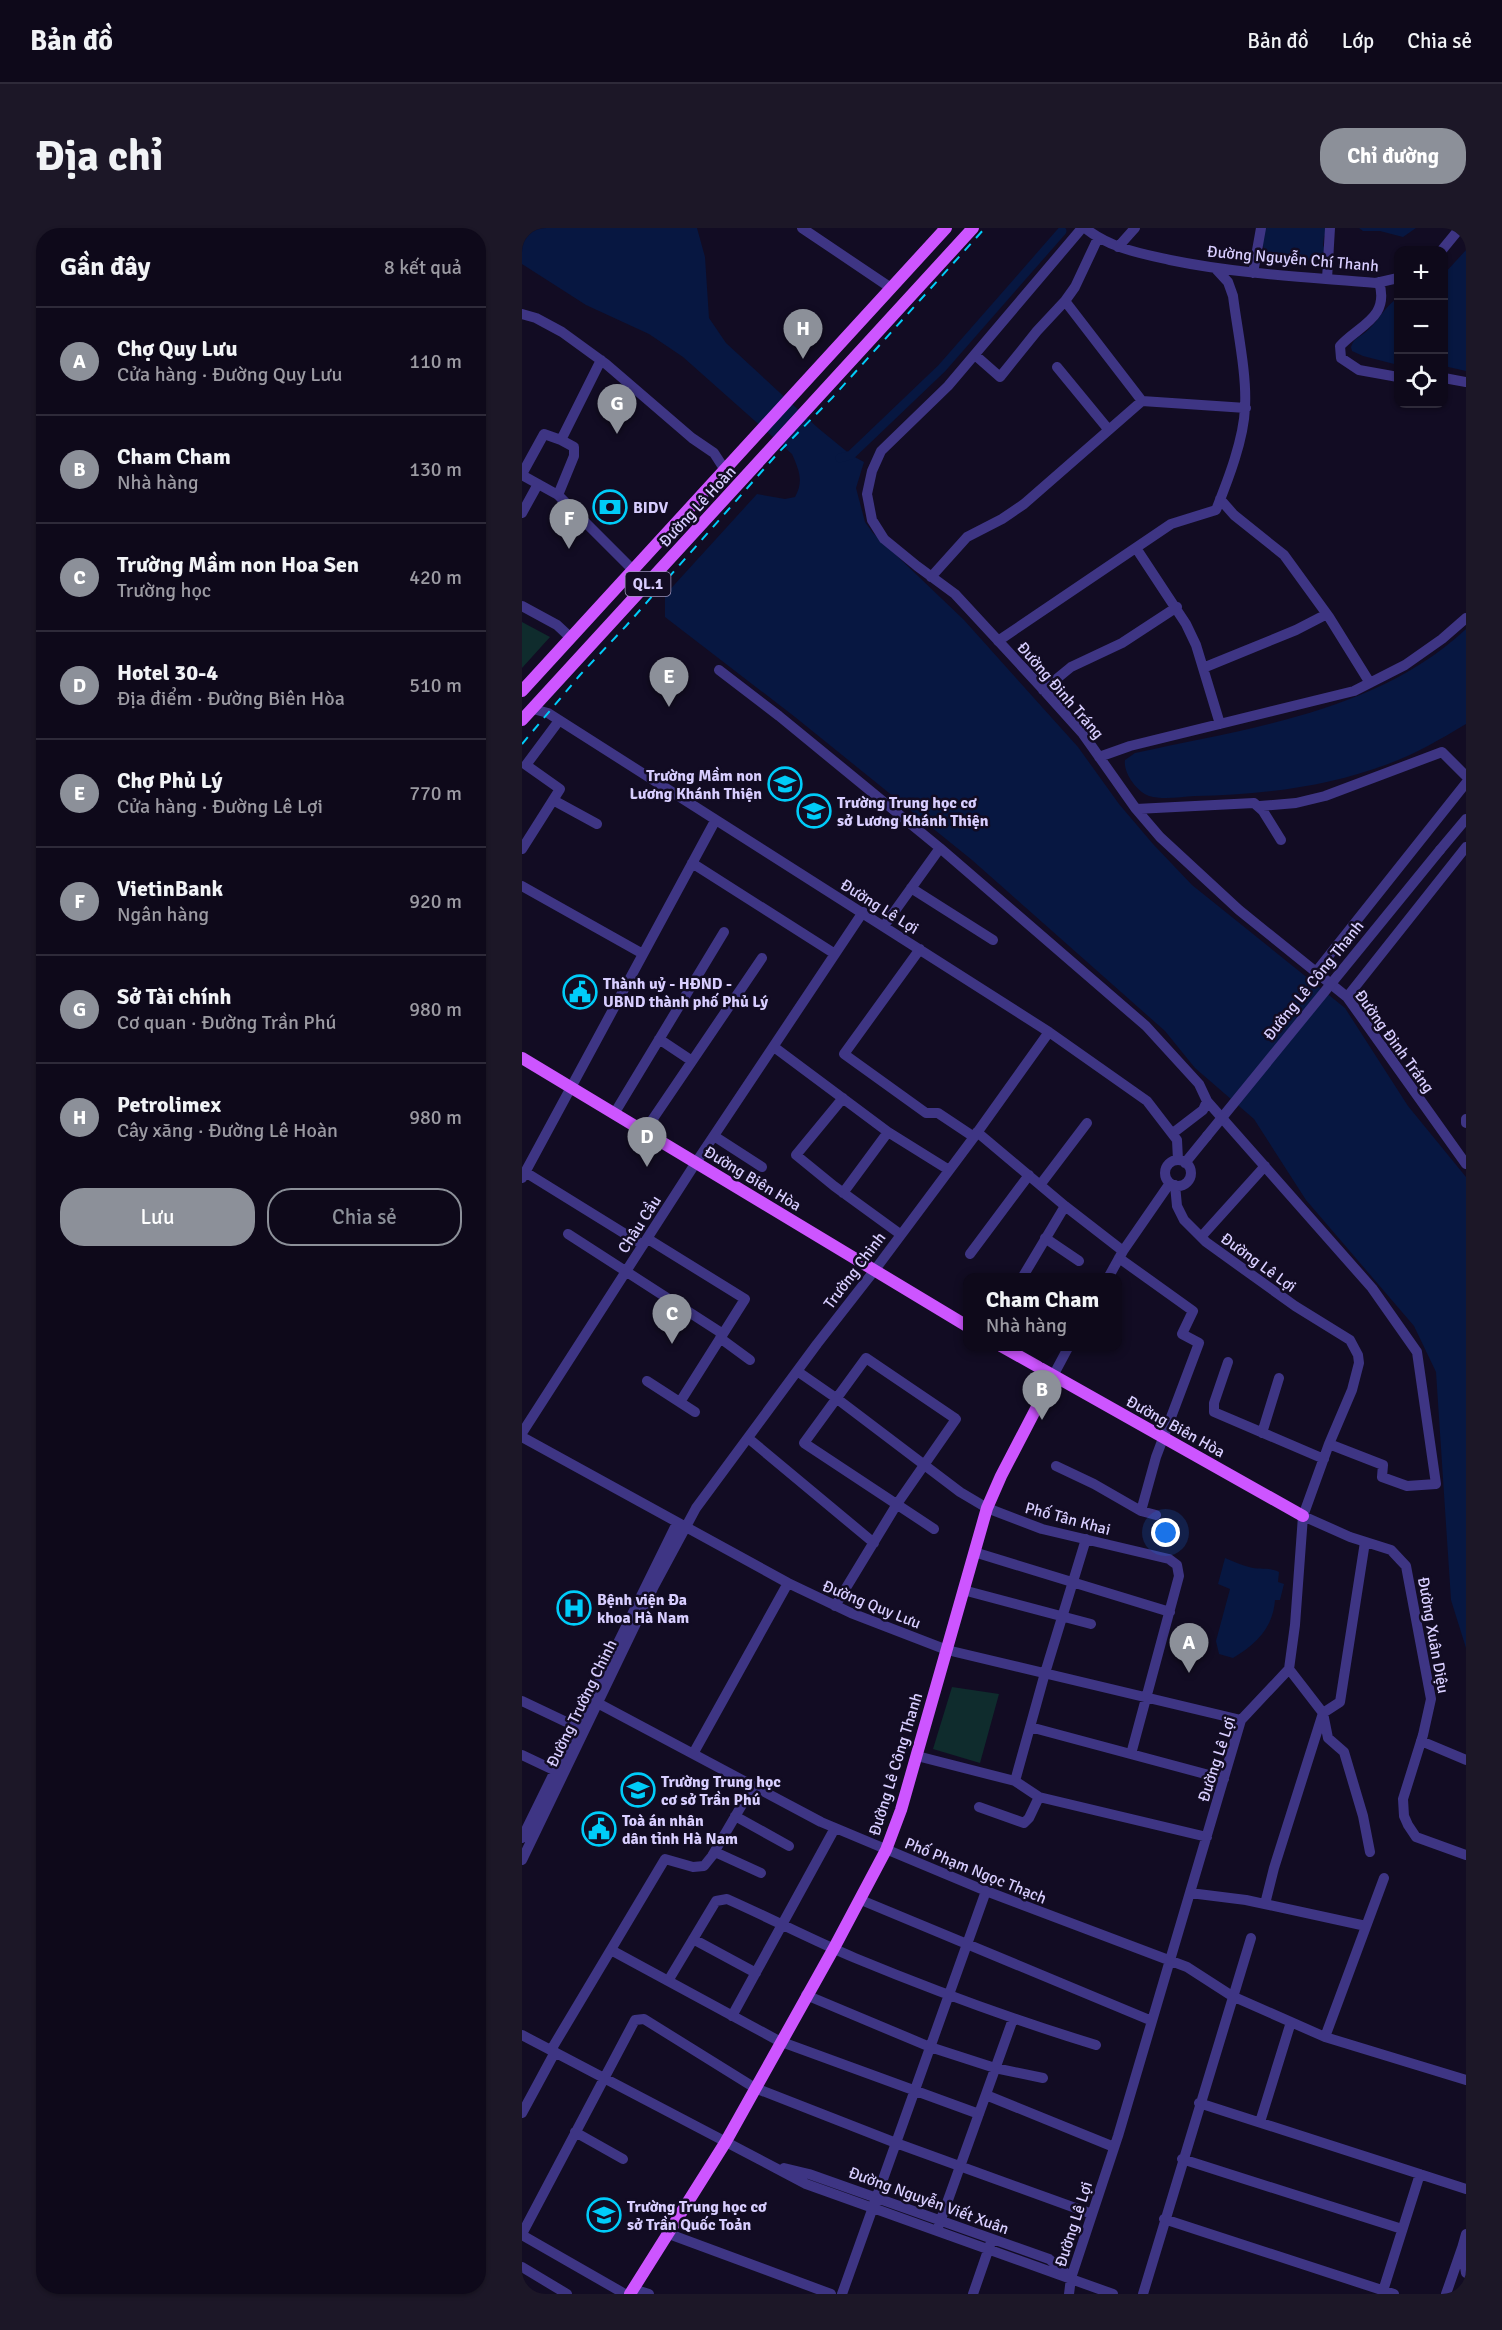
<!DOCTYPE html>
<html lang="vi">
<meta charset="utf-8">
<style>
:root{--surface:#0e091a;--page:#1c1727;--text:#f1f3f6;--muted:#9b9aa2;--line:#2e2a39;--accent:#8c9099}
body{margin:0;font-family:Signika,sans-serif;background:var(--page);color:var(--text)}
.controls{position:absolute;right:18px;top:18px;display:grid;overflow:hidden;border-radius:12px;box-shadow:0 2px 4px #0004}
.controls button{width:54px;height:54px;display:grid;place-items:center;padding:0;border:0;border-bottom:2px solid var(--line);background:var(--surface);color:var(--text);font:30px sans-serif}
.you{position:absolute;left:644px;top:1305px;width:21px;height:21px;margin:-15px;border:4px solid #fff;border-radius:50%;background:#1a73e8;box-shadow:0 0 0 9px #1a73e833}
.badge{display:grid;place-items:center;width:39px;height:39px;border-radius:50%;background:var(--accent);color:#fff;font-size:20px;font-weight:700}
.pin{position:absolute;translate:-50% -50px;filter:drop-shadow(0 2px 3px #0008)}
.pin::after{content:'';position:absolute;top:32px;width:21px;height:18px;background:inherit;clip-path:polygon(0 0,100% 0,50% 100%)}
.popup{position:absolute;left:441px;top:1045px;width:159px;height:78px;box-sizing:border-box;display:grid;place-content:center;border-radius:12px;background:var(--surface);filter:drop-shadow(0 2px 4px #0005);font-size:20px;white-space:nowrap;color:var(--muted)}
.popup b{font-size:22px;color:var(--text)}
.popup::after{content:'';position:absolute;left:50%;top:100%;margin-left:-12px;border:12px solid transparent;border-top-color:var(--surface)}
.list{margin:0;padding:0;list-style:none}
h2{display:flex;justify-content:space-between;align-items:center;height:78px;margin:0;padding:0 24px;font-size:26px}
h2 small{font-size:20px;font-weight:400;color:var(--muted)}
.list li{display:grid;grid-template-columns:39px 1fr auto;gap:18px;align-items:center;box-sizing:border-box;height:108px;padding:0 24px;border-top:2px solid var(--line)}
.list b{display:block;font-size:22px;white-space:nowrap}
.list p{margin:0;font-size:20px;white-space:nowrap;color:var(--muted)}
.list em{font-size:20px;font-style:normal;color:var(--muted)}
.actions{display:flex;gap:12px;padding:18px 24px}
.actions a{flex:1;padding:14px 0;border:2px solid var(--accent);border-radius:24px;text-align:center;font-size:21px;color:var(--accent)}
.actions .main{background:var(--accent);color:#fff}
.icon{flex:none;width:33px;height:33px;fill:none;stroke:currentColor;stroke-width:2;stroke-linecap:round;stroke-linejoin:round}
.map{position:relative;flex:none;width:944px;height:2066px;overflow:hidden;border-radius:24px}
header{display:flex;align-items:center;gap:36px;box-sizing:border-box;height:84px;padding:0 30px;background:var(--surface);border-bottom:2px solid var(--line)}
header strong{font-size:28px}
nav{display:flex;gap:33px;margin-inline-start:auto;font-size:21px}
.intro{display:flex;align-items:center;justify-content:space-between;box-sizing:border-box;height:144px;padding:0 36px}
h1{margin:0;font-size:42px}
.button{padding:15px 27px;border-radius:24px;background:var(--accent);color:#fff;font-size:21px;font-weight:700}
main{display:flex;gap:36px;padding:0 36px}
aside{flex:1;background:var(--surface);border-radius:24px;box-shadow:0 2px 4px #0004}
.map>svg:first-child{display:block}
.green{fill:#0f2c2d}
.water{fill:#071741}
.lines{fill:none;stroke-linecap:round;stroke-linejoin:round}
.canal{stroke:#071741;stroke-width:9}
.minor{stroke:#3e3584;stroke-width:10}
.major{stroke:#cd55ff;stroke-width:12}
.rail{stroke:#00ccf9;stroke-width:2;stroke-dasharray:9 8;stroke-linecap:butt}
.minor-bridge{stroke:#3e3584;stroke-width:10}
.labels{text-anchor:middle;stroke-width:5;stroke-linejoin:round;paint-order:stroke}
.shield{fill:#120c23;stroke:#9d94bd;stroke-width:1.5}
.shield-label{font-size:15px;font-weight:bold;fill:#d8ceff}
.street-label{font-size:16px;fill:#d8ceff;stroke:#120c23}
.poi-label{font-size:16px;font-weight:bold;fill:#d8ceff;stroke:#120c23;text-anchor:start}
</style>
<header>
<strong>Bản đồ</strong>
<nav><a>Bản đồ</a><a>Lớp</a><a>Chia sẻ</a></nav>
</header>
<div class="intro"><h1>Địa chỉ</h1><a class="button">Chỉ đường</a></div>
<main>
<aside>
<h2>Gần đây<small>8 kết quả</small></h2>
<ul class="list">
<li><span class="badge">A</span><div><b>Chợ Quy Lưu</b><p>Cửa hàng · Đường Quy Lưu</p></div><em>110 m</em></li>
<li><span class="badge">B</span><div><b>Cham Cham</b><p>Nhà hàng</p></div><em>130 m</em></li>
<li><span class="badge">C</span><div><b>Trường Mầm non Hoa Sen</b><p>Trường học</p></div><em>420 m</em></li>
<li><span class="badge">D</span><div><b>Hotel 30-4</b><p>Địa điểm · Đường Biên Hòa</p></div><em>510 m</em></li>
<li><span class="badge">E</span><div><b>Chợ Phủ Lý</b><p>Cửa hàng · Đường Lê Lợi</p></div><em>770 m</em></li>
<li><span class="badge">F</span><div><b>VietinBank</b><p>Ngân hàng</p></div><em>920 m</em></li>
<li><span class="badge">G</span><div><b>Sở Tài chính</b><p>Cơ quan · Đường Trần Phú</p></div><em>980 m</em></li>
<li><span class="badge">H</span><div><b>Petrolimex</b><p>Cây xăng · Đường Lê Hoàn</p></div><em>980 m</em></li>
</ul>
<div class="actions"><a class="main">Lưu</a><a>Chia sẻ</a></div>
</aside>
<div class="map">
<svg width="944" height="2066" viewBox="0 0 944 2066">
<rect width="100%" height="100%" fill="#120c23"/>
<path class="green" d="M0,394L28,409L0,440Z
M430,1459L477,1466L458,1535L411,1521Z"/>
<path class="water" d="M0,0H175L183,29L187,90L204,115L296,200L329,227L342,234L334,260L343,294L351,305L442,392L511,469L556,519L597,576L631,616L670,657L823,780L886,878L944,949V1420L929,1372L914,1144L892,1098L784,972L732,891L673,840L643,803L450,632L273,489L143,389V367L235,266L263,271L273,269C282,253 277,242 270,226L161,129L127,106L64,77L0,36Z
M745,0H812L802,8L801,17L804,25L799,31C775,34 730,37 742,1Z
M837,0H894L881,9L858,3H841Z
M944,22V143L922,138V46Z
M876,70V137L841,128L830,123L829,119C832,109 839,109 846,102C857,92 863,78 876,70Z
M944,401V496C919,511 893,526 866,536C805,559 738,567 673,568C658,569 641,572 627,568C615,564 601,545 603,532L613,525C727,500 855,484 944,401Z
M703,1330C711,1333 719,1337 727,1339C737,1342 749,1339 757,1344L756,1354L762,1356L758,1372H753C751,1400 734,1416 711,1430L697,1426L694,1413L708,1361L696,1356Z"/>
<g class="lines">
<path class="canal" d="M318,230L329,227L420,140L540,3"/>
<path class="minor" d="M280,0L369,60
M560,0L426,158L359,223L350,243L345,266L350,292L362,311L395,338L433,366L518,458L561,506L614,581L638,609L717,682L825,769L944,936
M563,0C588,20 617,25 648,32C716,46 785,49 854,55L876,50
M576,10L553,59L543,73L620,173
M596,19L613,0
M920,22L938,0
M731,45L739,0
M805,51L808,0
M857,54C868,90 837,97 818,118L819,130L837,142L876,149
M0,86L14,90L40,104L84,136L170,210L192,225L203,242
M453,127L478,149L515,103L543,73
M535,139L586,201
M922,150L944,154
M39,212L79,132
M0,246L22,206L39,212L52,219V228L36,267
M0,247L36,267L111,342
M698,271L712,287L762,327L807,389L848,455
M0,285L16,256
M614,320L664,396L674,417L698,496
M409,349L445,309L480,291L502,276L620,173L724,180
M0,378L35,397L49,410
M476,413L649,296L694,282C706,252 722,211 723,179C725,146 715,101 711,68L706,54L694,41
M681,440L774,402L805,386
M197,442L257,488L418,620L624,798L677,856L685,873L850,1060L895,1124L914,1256L885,1258L860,1249L861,1237L807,1216
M521,462L549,439L600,415L655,379
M11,481L26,485L527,804L625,873L655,912L656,932
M577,529L608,518L832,463L883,437L920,411L944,390
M31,572L75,596
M738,578L774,575L803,568L920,524L944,548
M614,581L732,575L741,583L759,612
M0,621L38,561L4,537L36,494
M918,622L944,591
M170,635L313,726
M0,658L121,726
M389,660L471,712
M362,698L418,620
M398,721L322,826L404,885H416L452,909
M793,745L944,555
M825,769L944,619
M137,811L170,833
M252,819L366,904L427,942
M321,870L274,927L312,958L378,1006
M92,886L202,704
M944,891V895
M122,904L240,730
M455,904L543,978L601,1023
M651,905L681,882L685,873
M192,908L240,939
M643 945a13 13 0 1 1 26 0a13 13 0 1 1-26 0Z
M663,935L685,908
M3,944L121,1017
M0,950L193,593
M518,957L565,895
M321,965L366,904
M46,1006L201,1106
M679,1009L743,938
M523,1010L557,1033
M126,1011L223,1071L158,1174
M448,1026L507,947
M597,1030L671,1083L660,1106L677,1115L634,1229L619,1283
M500,1050L543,978
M586,1050L601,1023L648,955
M198,1110L228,1132
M706,1134L692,1175V1184L802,1231
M275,1143L314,1170L438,1264L465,1280L520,1301L647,1331L655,1337L657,1348L609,1526
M531,1148L547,1118
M125,1153L173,1184
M0,1205L173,936L341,684
M740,1205L757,1150
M0,1209L266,1355L329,1385L425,1422L719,1492
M226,1210L352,1315
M534,1238L572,1256L619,1283L634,1287
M781,1288L828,1309L869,1322L884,1338L909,1471L901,1507L881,1571L882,1588L886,1597L894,1609L944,1627
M452,1324L648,1384
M441,1362L569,1396
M313,1378L375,1276L434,1191L344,1130L282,1215L412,1301
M767,1441L801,1485L806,1510L822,1524L841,1588L848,1624
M68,1471L299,1594L464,1663L665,1739L710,1768L803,1809
M0,1473L59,1501
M508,1499L702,1551
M899,1513L944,1532
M171,1526L266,1355
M0,1527L38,1545
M395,1528L493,1553L517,1569L685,1609
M493,1553L523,1445L564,1311
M457,1579L502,1595L507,1590L517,1569
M213,1588L267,1618
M0,1610L155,1295
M193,1624L239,1645
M0,1632L131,1360L174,1280L295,1116L352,1043L452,909L527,804
M862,1650L803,1809L944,1852
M668,1665L724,1672L844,1698
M339,1672L630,1793
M743,1676L752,1640L801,1485L818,1474L843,1314
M171,1711L234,1745
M89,1722L257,1813L457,1886
M146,1753L194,1673L205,1671C248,1690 290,1712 333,1730C413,1763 492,1792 574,1817
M284,1767L408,1819L473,1840L521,1850
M210,1788L313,1600
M0,1807L284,1956L591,2066
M29,1822L143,1631L171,1639L182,1638L190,1628L231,1558
M464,1867L592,1919
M677,1875L944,1961
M0,1885L33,1824
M738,1894L769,1794
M53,1904L101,1931
M660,1931L880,2001
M262,1940L287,1946L527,2031L544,2045
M642,1991L872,2066
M417,1997L491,1791
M0,2006L113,1792L122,1791L233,1860L374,1915L570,1986
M147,2006L309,2066
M944,2006L940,2020L944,2045
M0,2007L103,2066
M0,2039L45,2066
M111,2061L127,2066
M320,2066L464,1663
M451,2066L469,2014
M547,2066L549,2050L596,1908L719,1492L767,1441L773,1397L781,1288L807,1216L830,1162L837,1135L836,1127L828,1112L773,1078L684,1014L662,992L655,978L653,957
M621,2066L729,1710
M860,2066L898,1946
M924,2066L940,2020"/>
<path class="major" d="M0,463L424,0
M0,492L451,0
M0,830L445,1098
M479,1118L781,1288
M108,2066L203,1915L312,1720L364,1622L379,1582L465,1280L479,1248L531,1148"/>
<path class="rail" d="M0,516L58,447L104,398L256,225L310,170L463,0"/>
<path class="minor-bridge" d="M685,908L918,622"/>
</g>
<defs>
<g id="bank-ring" transform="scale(1.725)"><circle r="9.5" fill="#120c23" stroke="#00ccf9" stroke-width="1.5"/><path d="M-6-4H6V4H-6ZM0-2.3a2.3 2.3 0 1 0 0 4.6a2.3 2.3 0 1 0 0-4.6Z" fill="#00ccf9"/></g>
<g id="school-ring" transform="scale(1.725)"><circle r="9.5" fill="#120c23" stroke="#00ccf9" stroke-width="1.5"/><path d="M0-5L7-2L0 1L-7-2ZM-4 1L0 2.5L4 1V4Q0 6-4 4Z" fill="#00ccf9"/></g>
<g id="civic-ring" transform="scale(1.725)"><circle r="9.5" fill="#120c23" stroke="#00ccf9" stroke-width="1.5"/><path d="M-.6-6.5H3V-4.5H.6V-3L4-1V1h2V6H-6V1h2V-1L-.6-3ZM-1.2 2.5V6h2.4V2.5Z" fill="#00ccf9"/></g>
<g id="hospital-ring" transform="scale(1.725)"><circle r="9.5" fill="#120c23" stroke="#00ccf9" stroke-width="1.5"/><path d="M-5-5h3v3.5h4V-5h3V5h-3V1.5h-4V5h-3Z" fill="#00ccf9"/></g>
</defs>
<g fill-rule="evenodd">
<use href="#bank-ring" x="88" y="279"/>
<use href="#school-ring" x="263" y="556"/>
<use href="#school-ring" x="292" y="583"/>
<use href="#civic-ring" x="58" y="764"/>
<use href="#hospital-ring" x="52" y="1380"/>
<use href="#school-ring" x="116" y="1562"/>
<use href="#civic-ring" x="77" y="1601"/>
<use href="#school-ring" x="82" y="1987"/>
</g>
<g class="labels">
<rect class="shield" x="103.5" y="344" width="45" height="24" rx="4.5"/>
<g class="shield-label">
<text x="126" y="361">QL.1</text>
</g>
<g class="street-label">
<text transform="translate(771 30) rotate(5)" y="6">Đường Nguyễn Chí Thanh</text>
<text transform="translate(175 278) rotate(-47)" y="6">Đường Lê Hoàn</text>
<text transform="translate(539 462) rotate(49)" y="6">Đường Đinh Tráng</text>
<text transform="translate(358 678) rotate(32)" y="6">Đường Lê Lợi</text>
<text transform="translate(791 752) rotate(-51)" y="6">Đường Lê Công Thanh</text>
<text transform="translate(873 813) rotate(54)" y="6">Đường Đinh Tráng</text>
<text transform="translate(231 950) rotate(31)" y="6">Đường Biên Hòa</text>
<text transform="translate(117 996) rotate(-57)" y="6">Châu Cầu</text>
<text transform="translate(737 1034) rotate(36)" y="6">Đường Lê Lợi</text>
<text transform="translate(332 1042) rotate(-53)" y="6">Trường Chinh</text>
<text transform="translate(654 1198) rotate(29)" y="6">Đường Biên Hòa</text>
<text transform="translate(546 1290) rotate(15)" y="6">Phố Tân Khai</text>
<text transform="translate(350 1376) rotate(22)" y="6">Đường Quy Lưu</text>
<text transform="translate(912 1407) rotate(80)" y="6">Đường Xuân Diệu</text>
<text transform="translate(59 1475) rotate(-64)" y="6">Đường Trường Chinh</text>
<text transform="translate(694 1531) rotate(-72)" y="6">Đường Lê Lợi</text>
<text transform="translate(373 1536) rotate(-73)" y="6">Đường Lê Công Thanh</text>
<text transform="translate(454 1642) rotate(22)" y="6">Phố Phạm Ngọc Thạch</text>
<text transform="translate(407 1972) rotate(20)" y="6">Đường Nguyễn Viết Xuân</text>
<text transform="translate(551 1996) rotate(-72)" y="6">Đường Lê Lợi</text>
</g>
<g class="poi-label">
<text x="111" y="285">BIDV</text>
<text x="240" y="553" text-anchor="end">Trường Mầm non<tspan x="240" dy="18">Lương Khánh Thiện</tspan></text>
<text x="315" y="580">Trường Trung học cơ<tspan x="315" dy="18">sở Lương Khánh Thiện</tspan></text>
<text x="81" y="761">Thành uỷ - HĐND -<tspan x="81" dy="18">UBND thành phố Phủ Lý</tspan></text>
<text x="75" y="1377">Bệnh viện Đa<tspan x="75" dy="18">khoa Hà Nam</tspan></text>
<text x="139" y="1559">Trường Trung học<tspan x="139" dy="18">cơ sở Trần Phú</tspan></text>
<text x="100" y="1598">Toà án nhân<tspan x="100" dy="18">dân tỉnh Hà Nam</tspan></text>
<text x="105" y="1984">Trường Trung học cơ<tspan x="105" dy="18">sở Trần Quốc Toản</tspan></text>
</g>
</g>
</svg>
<div class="controls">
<button>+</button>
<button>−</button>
<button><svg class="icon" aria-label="locate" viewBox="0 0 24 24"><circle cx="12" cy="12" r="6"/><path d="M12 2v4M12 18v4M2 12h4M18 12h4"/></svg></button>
</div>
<div class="you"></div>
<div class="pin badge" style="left:667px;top:1445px">A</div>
<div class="pin badge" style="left:520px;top:1192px">B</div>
<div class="popup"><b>Cham Cham</b>Nhà hàng</div>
<div class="pin badge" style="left:150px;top:1116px">C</div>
<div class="pin badge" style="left:125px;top:939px">D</div>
<div class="pin badge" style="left:147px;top:479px">E</div>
<div class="pin badge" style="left:47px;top:321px">F</div>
<div class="pin badge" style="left:95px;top:206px">G</div>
<div class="pin badge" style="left:281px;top:131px">H</div>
</div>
</main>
